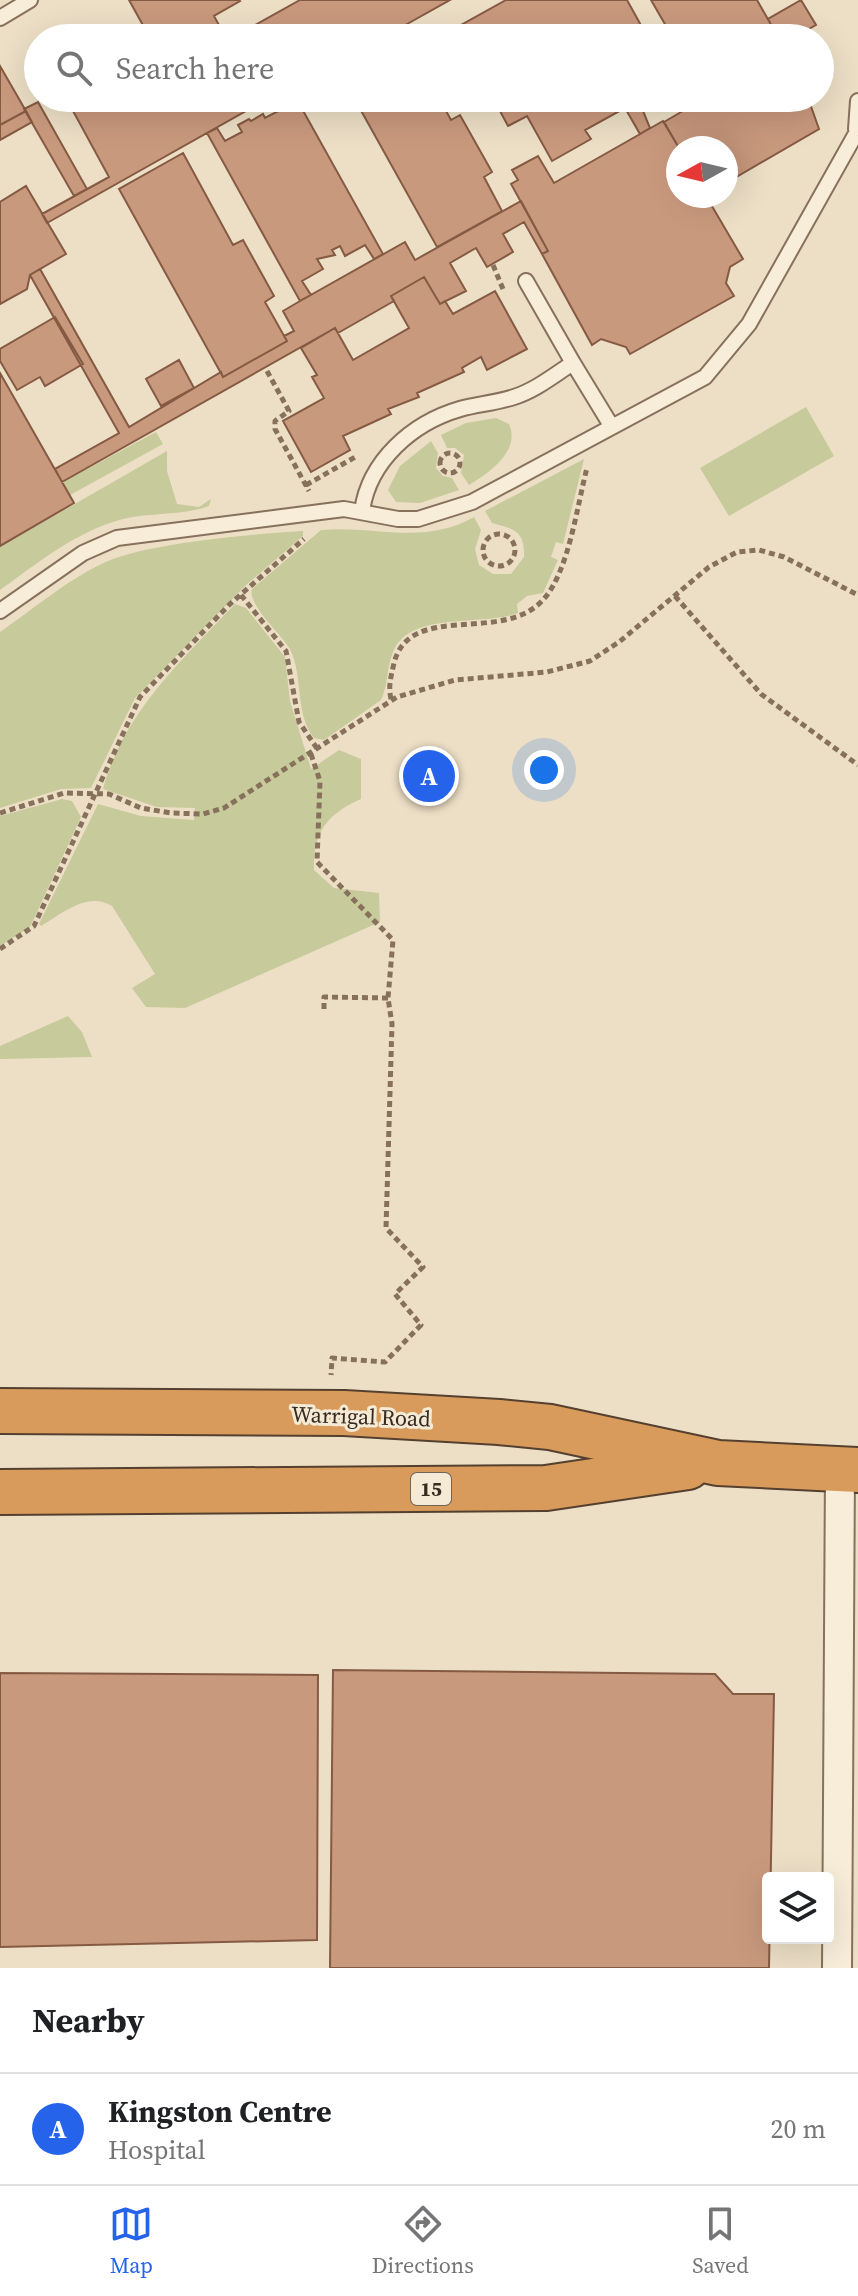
<!DOCTYPE html>
<style>
:root{--surface:#fff;--page:#f2f2f2;--text:#202124;--muted:#757577;--line:#e0e0e0;--accent:#2563eb}
body{margin:0;font-family:"Source Serif 4",serif;background:var(--page);color:var(--text)}
.controls{position:absolute;right:24px;bottom:24px;display:grid;overflow:hidden;border-radius:8px;box-shadow:0 8px 32px #0002}
.controls button{width:72px;height:72px;display:grid;place-items:center;padding:0;border:0;border-bottom:2px solid var(--line);background:var(--surface);color:var(--text);font:40px sans-serif}
.compass{position:absolute;left:666px;top:136px;width:72px;height:72px;border-radius:50%;background:var(--surface);box-shadow:0 8px 32px #0002;rotate:262deg}
.you{position:absolute;left:544px;top:770px;width:28px;height:28px;margin:-20px;border:6px solid #fff;border-radius:50%;background:#1a73e8;box-shadow:0 0 0 12px #1a73e833}
.badge{display:grid;place-items:center;width:52px;height:52px;border-radius:50%;background:var(--accent);color:#fff;font-size:26px;font-weight:700}
.pin{position:absolute;translate:-50% -50%;border:4px solid #fff;box-shadow:0 2px 8px #0006}
.list{margin:0;padding:0;list-style:none}
h2{display:flex;justify-content:space-between;align-items:center;height:104px;margin:0;padding:0 32px;font-size:34px}
h2 small{font-size:26px;font-weight:400;color:var(--muted)}
.list li{display:grid;grid-template-columns:52px 1fr auto;gap:24px;align-items:center;box-sizing:border-box;height:112px;padding:0 32px;border-top:2px solid var(--line)}
.list b{display:block;font-size:30px;white-space:nowrap}
.list p{margin:0;font-size:26px;white-space:nowrap;color:var(--muted)}
.list em{font-size:26px;font-style:normal;color:var(--muted)}
.icon{flex:none;width:44px;height:44px;fill:none;stroke:currentColor;stroke-width:2;stroke-linecap:round;stroke-linejoin:round}
.map{position:relative;flex:none;width:858px;height:1968px;overflow:hidden}
.search{position:absolute;background:var(--surface);box-shadow:0 8px 32px #0002;left:24px;right:24px;top:24px;height:88px;display:flex;align-items:center;gap:20px;box-sizing:border-box;padding:0 28px;border-radius:44px;color:var(--muted);font-size:30px}
.sheet{height:216px;background:var(--surface)}
nav{display:flex;justify-content:space-around;align-items:center;box-sizing:border-box;height:112px;border-top:2px solid var(--line);background:var(--surface);font-size:22px;color:var(--muted)}
nav a{display:grid;justify-items:center;gap:4px}
nav .on{color:var(--accent)}
.map>svg:first-child{display:block}
.green{fill:#c7ca9a}
.building{fill:#c9997d;stroke:#855a43;stroke-width:2}
.lines{fill:none;stroke-linecap:round;stroke-linejoin:round}
.lane-casing{stroke:#87715c;stroke-width:18}
.street-casing{stroke:#87715c;stroke-width:32}
.highway-casing{stroke:#554030;stroke-width:48}
.path{stroke:#87715c;stroke-width:5;stroke-dasharray:6 4;stroke-linecap:butt}
.lane{stroke:#f8edd9;stroke-width:14}
.street{stroke:#f8edd9;stroke-width:28}
.highway{stroke:#d89b5b;stroke-width:44}
.labels{text-anchor:middle;stroke-width:6;stroke-linejoin:round;paint-order:stroke}
.shield{fill:#f4ead5;stroke:#706456;stroke-width:2}
.shield-label{font-size:20px;font-weight:bold;fill:#382a20}
.street-label{font-size:22px;fill:#382a20;stroke:#f4ead5}
</style>
<div class="map">
<svg width="858" height="1968" viewBox="0 0 858 1968">
<rect width="100%" height="100%" fill="#eddfc6"/>
<path class="green" d="M806,407L834,456L729,516L700,468Z
M496,418L509,424C521,451 489,473 469,485L461,473L464,455L455,448H447L441,435L466,423Z
M156,432L163,444L70,495L63,482Z
M431,441L438,453L436,468L443,476L452,478L459,490L420,503L396,502L388,490L400,466Z
M167,451V471L177,504L199,507L211,499L209,506C183,516 151,512 123,519C77,531 39,562 0,590V547Z
M584,459L563,544L556,542L551,557L558,560L543,593L527,596L517,604L518,613C483,626 417,612 396,646C386,663 389,684 381,700L324,740L314,738C294,712 304,678 290,649C281,634 247,604 252,589L321,530C375,525 423,546 474,517L481,530L475,549L479,565L493,574H511L524,557C525,531 514,529 492,523L485,511Z
M303,531V536L245,586L135,698L91,788L61,789L0,808V632C35,608 69,578 108,561C151,543 253,534 303,531Z
M235,604L246,608L285,657L290,701L311,769L339,750L361,759V799C327,814 313,832 314,870L334,888L379,893L380,922L185,1008L146,1007L132,988L155,974L112,906C87,891 62,914 41,926L39,924L98,804L141,816L194,820L195,808L157,807L103,789C124,712 182,660 235,604Z
M62,799L72,801L81,817L30,927L0,946V816Z
M68,1016L82,1032L92,1057L0,1059V1046Z"/>
<path class="building" d="M129,0H239L240,1L214,16L226,38H186L183,33L174,38H150Z
M300,0H450L400,28L406,38H232Z
M506,0H627L648,38H459L454,29Z
M651,0H757L774,30L760,38H673Z
M801,0L816,25L793,38H760L774,30L768,19Z
M0,66L26,111L0,125Z
M66,98H269L47,223L42,214L109,177Z
M281,98H296L383,254L374,259L365,245L345,256L340,246L332,250L335,255L317,259L323,269L302,281L311,295L300,301L207,133L217,128L225,141L242,132L238,125L249,119L251,121L263,114L265,118L286,107Z
M354,98H439L451,120L460,115L492,172L484,177L502,211L437,247Z
M493,98H643L585,130L591,139L552,161L527,116L508,126Z
M705,98H808L819,129L726,183V148H679L664,122Z
M639,101L650,128L640,134L625,108Z
M38,102L87,189L74,196L24,109Z
M26,111L32,122L0,140V125Z
M663,121L679,148L678,196H706L743,259L730,267L726,283L734,296L630,354L626,347L601,339L592,345L542,254L548,251L511,184L518,180L512,170L538,156L554,183Z
M183,153L233,245L243,240L274,296L265,302L287,341L223,377L119,189Z
M26,186L66,254L30,275L27,289L0,304V202Z
M521,201L548,251L542,254L524,222L503,234L513,252L487,267L476,248L450,263L466,291L440,304L424,277L391,296L394,301L338,333L335,328L62,482L55,469L119,433L30,275L40,269L129,427L221,372L223,377L287,341L284,336L294,331L283,311L300,301L405,242L415,260Z
M424,277L440,304L445,301L453,314L495,291L527,349L487,370L481,357L462,368L464,372L417,393L419,397L388,409L391,414L343,436L350,450L311,472L283,421L324,398L312,377L317,375L301,348L335,328L353,360L409,328L391,296Z
M55,317L83,364L45,386L40,377L17,390L0,361V349Z
M179,360L194,388L161,406L146,379Z
M0,373L74,503L0,546Z
M333,1670L715,1674L733,1694H774L769,1968H330Z
M0,1673L318,1675L317,1940L0,1947Z"/>
<g class="lines">
<g class="lane-casing">
<path id="lane" d="M0,18L30,0
M856,129L858,101
M526,281L573,363
M362,511C369,461 412,423 460,409C478,404 496,403 514,397C536,390 554,375 573,363L612,427
M0,611L83,553L117,538L344,509L398,519H418L472,502L705,377L749,324L858,130"/>
</g>
<g class="street-casing">
<path id="street" d="M837,1968L840,1469"/>
</g>
<g class="highway-casing">
<path id="highway" d="M0,1411L344,1413L499,1422L550,1427L718,1463L858,1470
M0,1492L546,1488L688,1467"/>
</g>
<path class="path" d="M493,265L503,289
M267,371L289,411L275,421V429L309,491
M440 463a10 10 0 1 1 20 0a10 10 0 1 1-20 0Z
M306,485L357,456
M483 550a16 16 0 1 1 32 0a16 16 0 1 1-32 0Z
M241,595L286,651L299,722L318,750
M675,596L761,694L858,765
M391,699C388,686 391,677 394,663C410,601 501,644 542,601C569,573 577,505 587,468
M311,754L320,781L317,862L393,940L388,998L392,1024L386,1228L423,1267L395,1294L421,1325L385,1362L332,1358L331,1375
M0,813L64,793L109,794L141,808L171,813L203,814L224,808L397,697L455,680L547,672L590,661L619,642L709,567L737,552L759,550L784,557L858,595
M0,949L34,926L140,697L230,604L304,539
M324,1009V997L388,998"/>
<use href="#lane" class="lane"/>
<use href="#street" class="street"/>
<use href="#highway" class="highway"/>
</g>
<g class="labels">
<rect class="shield" x="411" y="1473" width="40" height="32" rx="6"/>
<g class="shield-label">
<text x="431" y="1496">15</text>
</g>
<g class="street-label">
<text transform="translate(361 1416) rotate(2)" y="8">Warrigal Road</text>
</g>
</g>
</svg>
<div class="controls">
<button><svg class="icon" aria-label="layers" viewBox="0 0 24 24"><path d="M12 4l9 5-9 5-9-5zM3 14l9 5 9-5"/></svg></button>
</div>
<svg class="compass" viewBox="-18 -18 36 36"><path d="M0-13l5 13h-10z" fill="#e53935"/><path d="M0 13l5-13h-10z" fill="#757577"/></svg>
<div class="you"></div>
<div class="pin badge" style="left:429px;top:776px">A</div>
<div class="search"><svg class="icon" aria-label="search" viewBox="0 0 24 24"><circle cx="10" cy="10" r="6"/><path d="M15 15l6 6"/></svg>Search here</div>
</div>
<section class="sheet">
<h2>Nearby<small></small></h2>
<ul class="list">
<li><span class="badge">A</span><div><b>Kingston Centre</b><p>Hospital</p></div><em>20 m</em></li>
</ul>
</section>
<nav>
<a class="on"><svg class="icon" aria-label="map" viewBox="0 0 24 24"><path d="M3 6l6-2 6 2 6-2v14l-6 2-6-2-6 2zM9 4v14M15 6v14"/></svg>Map</a>
<a><svg class="icon" aria-label="directions" viewBox="0 0 24 24"><path d="M12 3l9 9-9 9-9-9zM9 14v-3h6M13 9l2 2-2 2"/></svg>Directions</a>
<a><svg class="icon" aria-label="saved" viewBox="0 0 24 24"><path d="M7 4h10v16l-5-4-5 4z"/></svg>Saved</a>
</nav>
